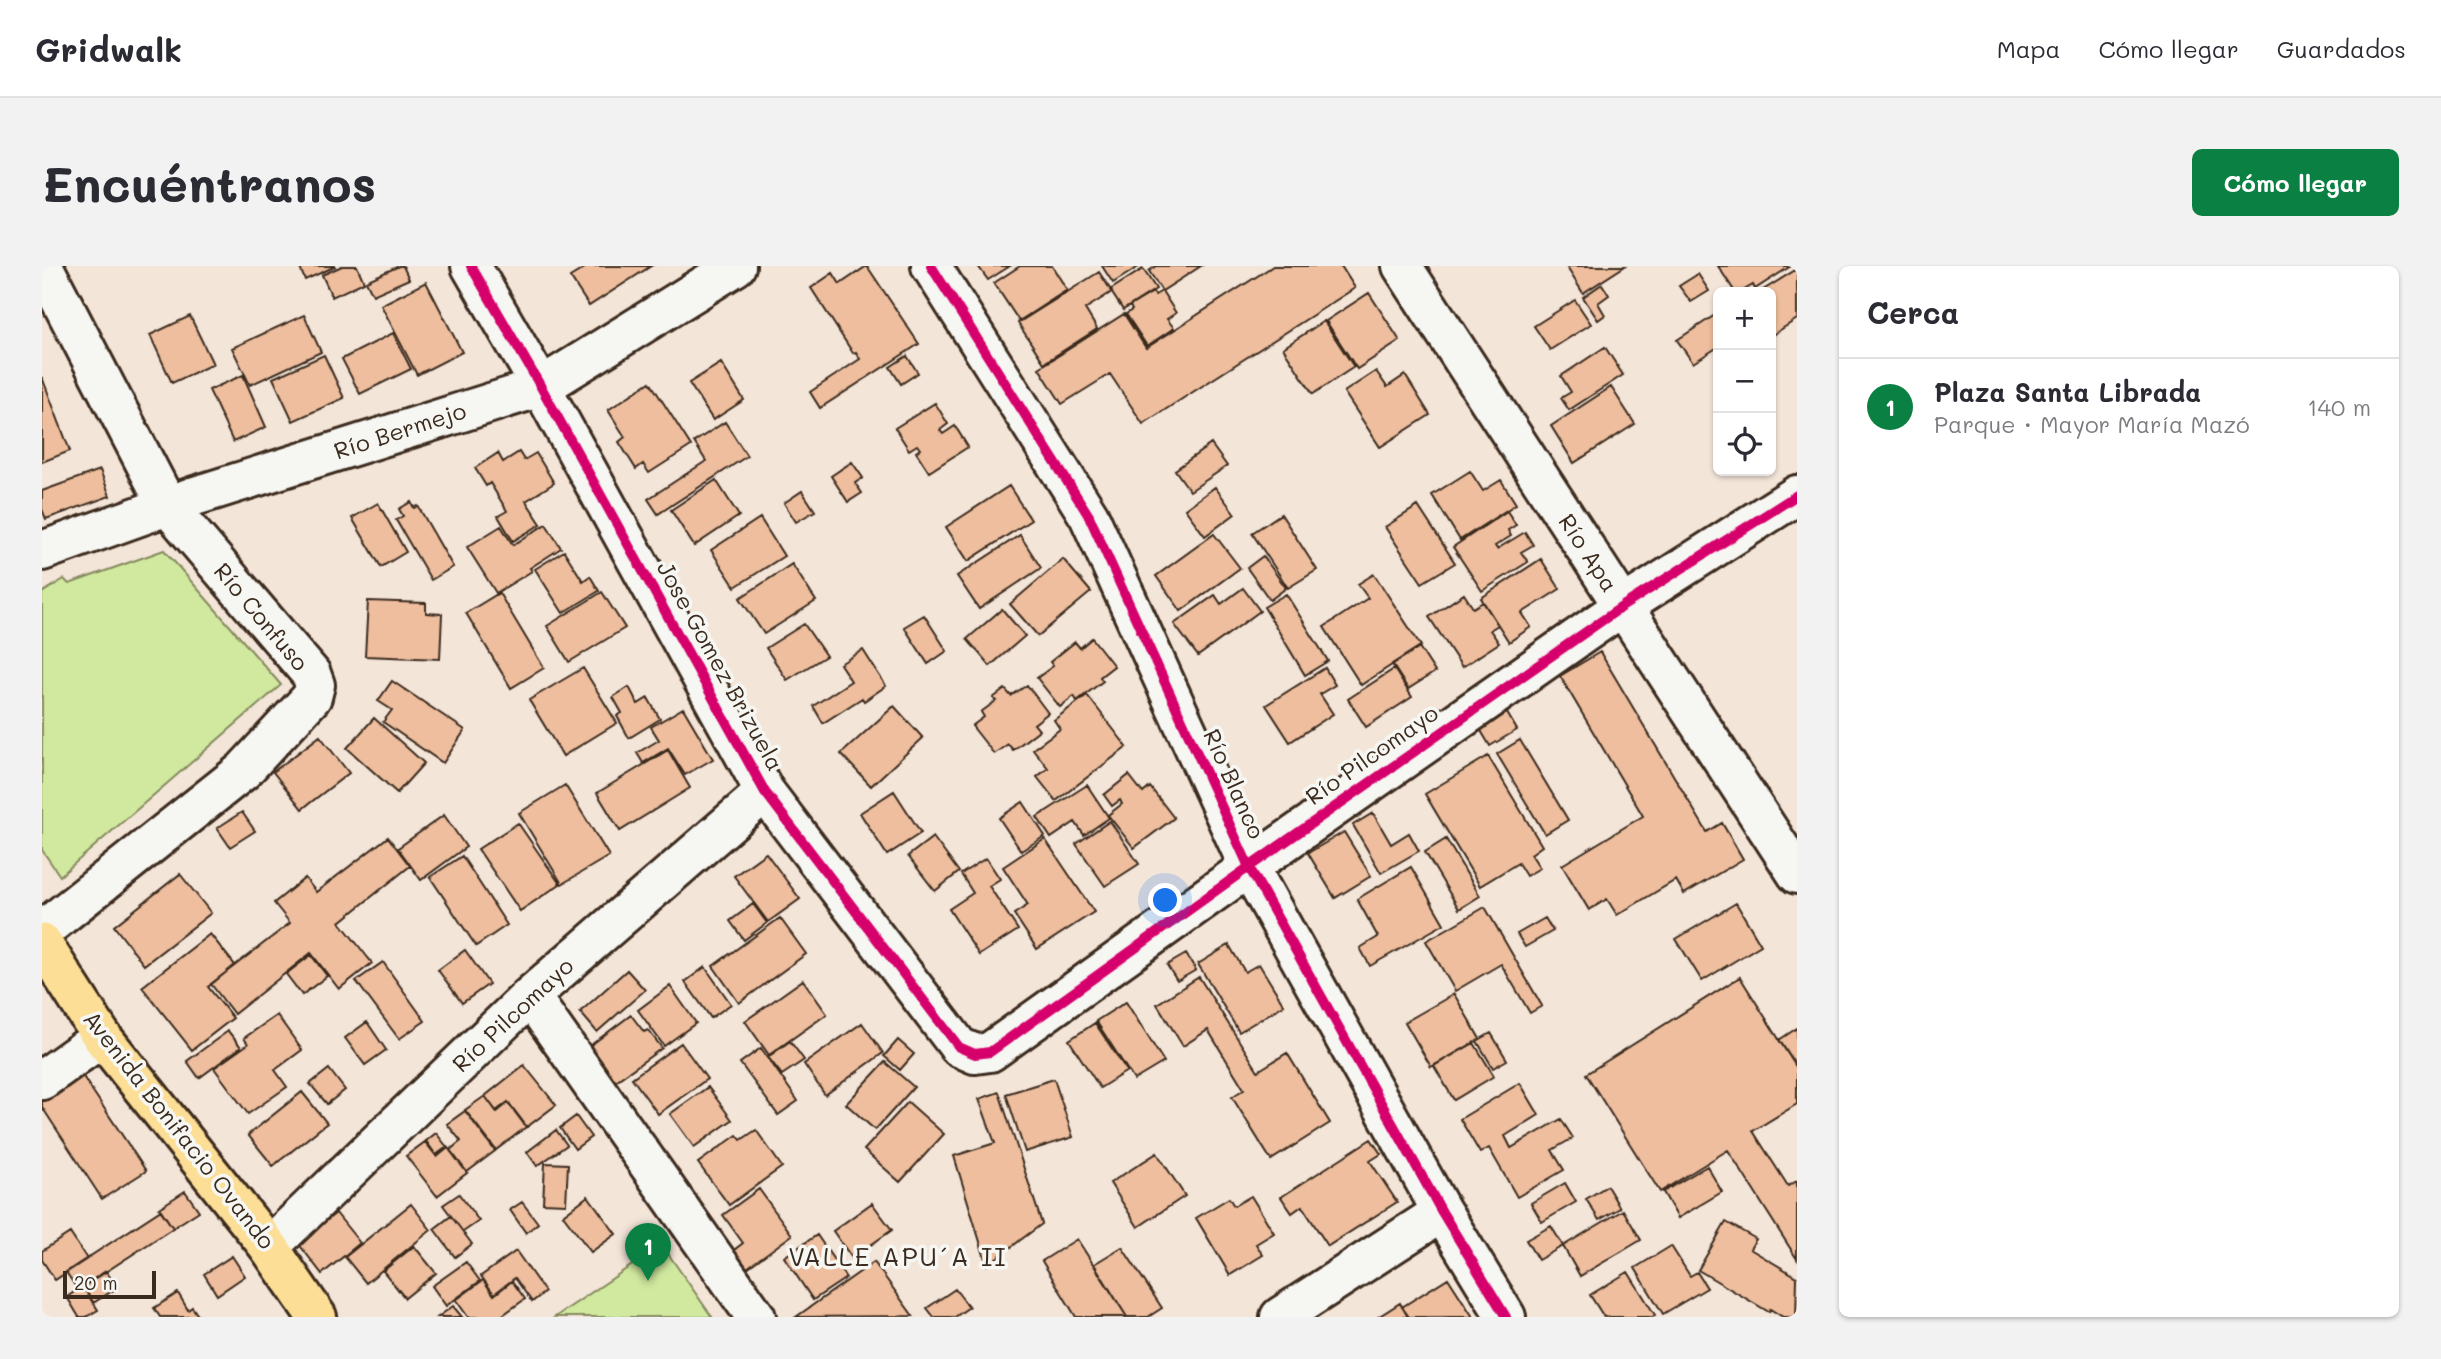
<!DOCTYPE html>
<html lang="es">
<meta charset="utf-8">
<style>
:root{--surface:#fff;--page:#f2f2f3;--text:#2b2b33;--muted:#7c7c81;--line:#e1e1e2;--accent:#0b8043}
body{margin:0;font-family:Mali,sans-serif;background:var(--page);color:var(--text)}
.controls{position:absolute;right:21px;top:21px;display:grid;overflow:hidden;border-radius:10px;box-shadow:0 2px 5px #0004}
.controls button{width:63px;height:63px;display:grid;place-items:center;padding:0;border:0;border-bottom:2px solid var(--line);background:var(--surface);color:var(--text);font:35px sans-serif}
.scale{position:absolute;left:21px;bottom:18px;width:93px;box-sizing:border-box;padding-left:7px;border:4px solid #3b2a1e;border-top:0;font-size:19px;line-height:24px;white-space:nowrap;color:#3b2a1e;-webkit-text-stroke:5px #f6f6f2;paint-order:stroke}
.you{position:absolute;left:1124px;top:635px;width:24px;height:24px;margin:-18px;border:5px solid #fff;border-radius:50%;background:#1a73e8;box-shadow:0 0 0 10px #1a73e833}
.badge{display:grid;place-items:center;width:46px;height:46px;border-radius:50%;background:var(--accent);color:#fff;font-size:23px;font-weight:700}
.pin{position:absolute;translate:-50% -58px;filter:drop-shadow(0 2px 4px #0008)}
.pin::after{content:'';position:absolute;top:37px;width:24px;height:21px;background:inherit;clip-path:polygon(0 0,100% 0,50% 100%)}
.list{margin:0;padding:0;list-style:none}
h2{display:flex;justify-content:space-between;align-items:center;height:91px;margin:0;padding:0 28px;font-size:30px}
h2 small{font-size:23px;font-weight:400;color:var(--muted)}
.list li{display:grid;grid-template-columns:46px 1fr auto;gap:21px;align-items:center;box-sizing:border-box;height:98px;padding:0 28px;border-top:2px solid var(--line)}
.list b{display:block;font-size:26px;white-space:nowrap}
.list p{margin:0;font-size:23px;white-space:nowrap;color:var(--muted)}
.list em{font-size:23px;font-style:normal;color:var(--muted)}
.icon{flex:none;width:38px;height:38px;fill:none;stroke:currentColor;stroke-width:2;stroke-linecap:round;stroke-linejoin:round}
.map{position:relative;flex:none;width:1755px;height:1051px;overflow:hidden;border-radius:10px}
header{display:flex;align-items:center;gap:42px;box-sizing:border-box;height:98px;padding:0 35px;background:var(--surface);border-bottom:2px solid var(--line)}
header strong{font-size:33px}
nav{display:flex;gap:38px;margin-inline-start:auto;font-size:24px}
.intro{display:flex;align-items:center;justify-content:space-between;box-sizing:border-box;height:168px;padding:0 42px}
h1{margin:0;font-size:49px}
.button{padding:18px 32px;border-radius:10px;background:var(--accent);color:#fff;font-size:24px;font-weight:700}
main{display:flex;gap:42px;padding:0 42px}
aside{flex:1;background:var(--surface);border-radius:10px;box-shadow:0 2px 5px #0004}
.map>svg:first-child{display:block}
.green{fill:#d0e99f;stroke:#868a5e;stroke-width:2}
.building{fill:#eebe9e;stroke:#3b2a1e;stroke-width:2}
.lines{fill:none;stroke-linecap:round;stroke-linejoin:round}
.minor-casing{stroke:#3b2a1e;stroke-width:44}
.major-casing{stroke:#3b2a1e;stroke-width:44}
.minor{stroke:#f6f6f2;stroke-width:38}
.major{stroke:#fcde96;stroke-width:38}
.cycleway-casing{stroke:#f6f6f2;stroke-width:15}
.cycleway{stroke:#d6006c;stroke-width:10}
.labels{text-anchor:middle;stroke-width:7;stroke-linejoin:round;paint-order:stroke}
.street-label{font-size:23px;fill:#3b2a1e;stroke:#f6f6f2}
.quarter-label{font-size:26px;letter-spacing:2px;fill:#3b2a1e;stroke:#f6f6f2}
</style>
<header>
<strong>Gridwalk</strong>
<nav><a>Mapa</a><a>Cómo llegar</a><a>Guardados</a></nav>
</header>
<div class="intro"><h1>Encuéntranos</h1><a class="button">Cómo llegar</a></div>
<main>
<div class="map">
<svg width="1755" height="1051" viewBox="0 0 1755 1051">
<rect width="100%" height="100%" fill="#f4e5d9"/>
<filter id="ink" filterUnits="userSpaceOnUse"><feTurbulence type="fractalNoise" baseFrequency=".0143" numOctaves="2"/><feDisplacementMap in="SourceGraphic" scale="14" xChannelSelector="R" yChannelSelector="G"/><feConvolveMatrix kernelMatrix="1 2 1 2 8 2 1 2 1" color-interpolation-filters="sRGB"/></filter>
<g filter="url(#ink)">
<path class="green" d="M122,284L239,419L18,610L0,584V327L22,313L27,318Z
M620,979L670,1051H513Z"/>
<path class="building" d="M257,0H294L263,14Z
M300,0H315L322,16L290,31L280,9Z
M357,0H361L367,13L331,29L324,15Z
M546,0H609L547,40L528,11Z
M825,0L877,78L778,142L768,126L818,93L814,86L811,87L769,22L791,7L798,18Z
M936,0H968L946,14Z
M978,0H1010L1025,24L977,55L952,17Z
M1060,0H1098L1071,17Z
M1114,0H1159L1120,25L1107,5Z
M1231,0H1299L1313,22L1101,158L1068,108L1020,138L997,102L1082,48L1104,82Z
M1524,0H1583L1541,27Z
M1676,0H1749L1713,23L1711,19L1699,26H1693Z
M1101,3L1114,23L1081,44L1068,24Z
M1755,3V53L1729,70V26H1718Z
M1057,6L1070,26L1043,43L1055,63L1002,97L976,57Z
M1656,8L1667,25L1649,36L1637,20Z
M384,16L420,86L375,109L339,39Z
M1560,18L1567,29L1556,37L1563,49L1556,54L1541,31Z
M1120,25L1134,47L1125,53L1132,62L1105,80L1084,48L1090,44L1088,40L1111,26L1113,29Z
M1327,27L1358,75L1315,103L1284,55Z
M1533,34L1549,58L1508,84L1492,60Z
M1676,47V81L1651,97L1635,74Z
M262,49L279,86L208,119L190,82Z
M148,50L171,98L130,117L108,69Z
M1282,55L1312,101L1271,128L1241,82Z
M351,67L369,103L318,128L300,93Z
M1563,81L1581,109L1527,144L1519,132L1529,126L1519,110Z
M282,89L302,132L251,155L231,112Z
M865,90L876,107L859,118L848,101Z
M679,97L702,134L671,154L647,117Z
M1334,105L1345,121L1363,109L1388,149L1338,181L1302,126Z
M201,109L224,161L191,176L167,124Z
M0,111L28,185L0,196Z
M608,116L649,180L607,207L601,198L594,203L577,176L583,171L566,144Z
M1569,121L1593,158L1532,197L1509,160Z
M893,137L906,158L898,164L901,168L913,160L926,181L887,206L874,186L878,183L875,179L867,184L853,162Z
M683,156L705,190L616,248L606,233L664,195L652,176Z
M1169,178L1185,200L1148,225L1133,204Z
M477,186L482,194L494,187L512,217L484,235L499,258L471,275L456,250L465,245L448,217L444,220L433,202L456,187L461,196Z
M810,196L821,212L813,217L820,227L806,236L789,210Z
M58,204L68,230L4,253L0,243V225Z
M1428,205L1441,225L1459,214L1474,238L1418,274L1390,229Z
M674,214L697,250L652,280L629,244Z
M967,220L989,254L926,295L904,261Z
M1173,221L1193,248L1163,270L1143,243Z
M760,225L773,245L754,256L742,237Z
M369,236L372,242L376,240L411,301L389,314L354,254L361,250L357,243Z
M336,237L364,286L339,301L310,252Z
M1376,240L1413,297L1380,317L1343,261Z
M1465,245L1474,259L1466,264L1469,270L1453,280L1455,283L1483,266L1491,279L1479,286L1486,296L1440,325L1411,281Z
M1239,248L1275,304L1246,322L1210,267Z
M718,252L742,290L693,321L669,284Z
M504,258L519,282L488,302L490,305L454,327L425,281L459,260L471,279Z
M1172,268L1198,302L1139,345L1114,310Z
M978,269L999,302L937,343L915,310Z
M522,285L541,315L548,310L557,325L521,347L493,303Z
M1221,290L1244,322L1228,334L1205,302Z
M1021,293L1049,326L996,370L968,338Z
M1499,293L1518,323L1480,347L1489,361L1467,376L1439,332Z
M750,298L774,335L722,368L698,332Z
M1332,308L1379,380L1319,419L1282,361L1326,332L1316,318Z
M1201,322L1218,345L1156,390L1132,358L1173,329L1179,338Z
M560,326L583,362L527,396L505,360Z
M457,327L502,402L469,422L424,347Z
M1244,328L1286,395L1263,409L1222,341Z
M1422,328L1431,342L1441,336L1456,359L1448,364L1457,377L1420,401L1387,351Z
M326,335L384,337V347L400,348L398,393L323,390Z
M960,343L983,370L948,400L925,373Z
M882,349L905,385L886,398L862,361Z
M762,358L784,390L745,414L724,382Z
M1050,372L1072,400L1058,411L1061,415L1035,435L1032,430L1018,441L995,412L1011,400L1008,396L1033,376L1038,382Z
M1377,381L1393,406L1366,423L1350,398Z
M821,384L844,420L822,435L820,432L781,457L771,440L809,415L798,398Z
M1558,386L1665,566L1680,557L1701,593L1642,628L1634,614L1575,649L1565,633L1547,644L1520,599L1601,550L1518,410Z
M541,402L575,457L521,490L487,434Z
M1283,402L1293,419L1278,428L1291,448L1248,476L1224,439Z
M1352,403L1370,431L1324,461L1306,433Z
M350,415L423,464L401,497L341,456L350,444L336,435Z
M985,419L1006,447L992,458L997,464L971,484L966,478L952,488L930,460L942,451L939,446L954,435L951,432L963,423L969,430Z
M587,421L596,438L606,432L618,453L587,472L575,450L580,447L571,431Z
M1045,429L1085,481L1014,535L995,511L1006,502L991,483L1018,463L1012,454Z
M852,440L881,472L829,520L799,488Z
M641,442L671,493L643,509L626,482L601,497L595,487L617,474L609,461Z
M1465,447L1475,464L1448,480L1438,463Z
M332,452L382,497L355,527L305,482Z
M278,470L307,507L260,543L231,506Z
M1478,474L1526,554L1503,568L1455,488Z
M626,484L648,522L578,565L555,527Z
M1446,490L1500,580L1489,588L1498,602L1484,610L1476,597L1438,620L1383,528Z
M1087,509L1101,527L1108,521L1132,552L1092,582L1066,549L1080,538L1078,534L1070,540L1062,529Z
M523,519L567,590L520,618L477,547Z
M1045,519L1067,552L1042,569L1033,556L1009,572L995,551Z
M852,525L879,567L845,589L818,547Z
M981,536L1003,570L979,585L957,552Z
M200,546L213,565L188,581L175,562Z
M1331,547L1349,578L1367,567L1377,585L1339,607L1311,559Z
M402,549L424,581L379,614L356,582Z
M1068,555L1097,598L1063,620L1034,578Z
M476,557L518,618L478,645L436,583Z
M1302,566L1329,610L1293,632L1266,587Z
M346,571L368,600L298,656L330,697L297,723L269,687L192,748L169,718L248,657L232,637L263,612L274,626Z
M891,571L917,606L893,625L866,590Z
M1003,573L1052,646L995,683L972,648L986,639L961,601Z
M1404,573L1438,630L1417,643L1383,586Z
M724,587L758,633L726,656L692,610Z
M420,590L465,659L434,680L388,611Z
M944,592L958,613L947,620L976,664L937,689L907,643L931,627L919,608Z
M1369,601L1402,658L1328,700L1318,682L1336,671L1315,633Z
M138,608L169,647L102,699L72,660Z
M1694,637L1719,679L1660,715L1634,673Z
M711,638L725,657L702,674L688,655Z
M1443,641L1500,740L1488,747L1459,698L1413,725L1384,675Z
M738,652L764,688L697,737L671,700Z
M1503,652L1511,665L1483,681L1475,668Z
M168,668L193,699L166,721L191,752L150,784L100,721Z
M1187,679L1203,706L1217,698L1242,739L1197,766L1156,698Z
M423,684L447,718L420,737L396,704Z
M1144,688L1154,704L1135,715L1125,699Z
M269,689L285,710L260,729L244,708Z
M341,696L383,755L357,773L314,715Z
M663,701L689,738L669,752L643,716Z
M585,704L603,724L555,766L538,746Z
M1157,711L1216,805L1245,787L1288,857L1229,894L1190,831L1202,823L1166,764L1141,780L1115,738Z
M1698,711L1755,802V838L1711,865L1746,920L1755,915V993L1686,884L1618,926L1544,808Z
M761,714L785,748L727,789L703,755Z
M628,720L654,757L622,780L596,744Z
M1412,728L1438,773L1389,801L1363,756Z
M1084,736L1122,796L1092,814L1054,755Z
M235,749L260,784L233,804L245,821L206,848L172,802L206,778L202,772Z
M589,749L602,766L606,764L620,782L571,817L545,782Z
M325,756L344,784L323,799L303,772Z
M820,757L841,787L783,829L762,798Z
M1053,757L1085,805L1058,822L1027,774Z
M1755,762V802L1737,774Z
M186,765L199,781L157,812L145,795Z
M1449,767L1465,794L1451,802L1435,775Z
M856,774L872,788L858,804L842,790Z
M748,775L762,794L740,809L726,791Z
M639,777L665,813L616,848L590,812Z
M1432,777L1452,810L1412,834L1392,800Z
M719,782L756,835L736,849L698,797Z
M843,796L872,821L833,864L804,838Z
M482,799L514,839L485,861L466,836L454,845L443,830Z
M287,803L303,824L285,838L268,818Z
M40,809L104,905L60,933L0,841V835Z
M1012,813L1031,871L983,886L964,828Z
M1478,817L1497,849L1463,870L1469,882L1519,853L1531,872L1510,884L1522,904L1475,931L1447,882L1438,887L1418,853Z
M666,821L690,854L652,881L628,848Z
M260,826L285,857L231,900L206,869Z
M957,826L1000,958L945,999L912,890L953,877L937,833Z
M443,830L455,846L466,837L484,861L454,884L423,844Z
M866,836L902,868L858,916L822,884Z
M423,845L453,885L425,906L408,884L419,875L405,858Z
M534,850L549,871L533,883L518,862Z
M514,864L525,879L495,900L485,886Z
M714,864L740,901L687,939L656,897L695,869L699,874Z
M394,867L405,881L394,889L384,875Z
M1329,873L1339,888L1328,895L1355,936L1286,980L1260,940L1250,947L1239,931Z
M383,876L395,891L406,882L425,907L395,930L364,890Z
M1115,887L1143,930L1096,961L1068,917Z
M503,897L526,898L524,938L501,937Z
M1665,900L1680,926L1636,952L1621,926Z
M1523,917L1534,936L1500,956L1489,937Z
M1565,920L1578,942L1557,954L1544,933Z
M717,923L750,969L705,1002L692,984L701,977L681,949Z
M143,925L157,945L131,962L117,942Z
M417,928L437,955L421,966L401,939Z
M546,930L574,968L549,986L521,949Z
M1209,930L1232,967L1214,978L1221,989L1188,1009L1154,952L1187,932L1192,940Z
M480,936L496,957L484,967L468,944Z
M830,937L850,964L810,992L791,965Z
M369,938L389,964L324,1017L303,991Z
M119,944L131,962L36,1024L24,1006Z
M1581,944L1599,974L1538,1010L1521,980Z
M294,947L318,977L280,1008L256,977Z
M409,950L430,978L413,991L392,963Z
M1684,956L1714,973L1708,983L1755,1011L1754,1051H1741L1728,1043L1727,1046L1656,1004Z
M1509,960L1521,980L1496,994L1484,974Z
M28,967L45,993L13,1014L0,994V985Z
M775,969L804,1012L771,1034L742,991Z
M1035,973L1085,1051H1034L1000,995Z
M372,980L394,1007L363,1032L341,1005Z
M1629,980L1648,1010L1655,1006L1665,1022L1621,1048L1593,1002Z
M1080,981L1120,1042L1106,1051H1085L1052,998Z
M474,985L503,1026L490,1036L473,1012L452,1028L439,1010Z
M190,990L203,1010L175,1029L162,1008Z
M424,996L438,1015L404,1040L390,1020Z
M832,996L871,1050L754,1051Z
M64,1005L75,1022L51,1037L41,1020Z
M1586,1006L1613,1049L1611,1051H1562L1548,1029Z
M1406,1012L1431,1051H1367L1360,1041Z
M441,1014L452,1029L470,1015L483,1033L458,1051H426L414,1034Z
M41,1020L56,1044L44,1051H37L25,1031Z
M913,1023L927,1041L913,1051H892L885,1042Z
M136,1027L146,1044L150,1041L157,1051H118L112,1042Z
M1358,1037L1366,1051H1336Z
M411,1040L420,1051H396Z"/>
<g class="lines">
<g class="minor-casing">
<path id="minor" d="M429,0L499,121L723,526L917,781L933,788L948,786L1207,601L1581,340L1755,229
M889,0L1047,250L1207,601L1400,946L1464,1051
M1360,0L1755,608
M0,285L153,230L499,121L694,0
M0,665L201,505L270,431L273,419L269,408L125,239L1,0
M488,730L714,1051
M0,814L60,771
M227,981L488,730L723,526
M1238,1051L1400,946"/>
</g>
<g class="major-casing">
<path id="major" d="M0,677L60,771L227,981L275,1051"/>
</g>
<use href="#minor" class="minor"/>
<use href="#major" class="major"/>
<g class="cycleway-casing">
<path id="cycleway" d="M429,0L499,121L723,526L917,781L933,788L948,786L1207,601L1581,340L1755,229
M889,0L1047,250L1207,601L1400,946L1464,1051"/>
</g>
<use href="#cycleway" class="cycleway"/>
</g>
</g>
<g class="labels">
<g class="street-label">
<text transform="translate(358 165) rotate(-18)" y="8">Río Bermejo</text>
<text transform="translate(1546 287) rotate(57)" y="8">Río Apa</text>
<text transform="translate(219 351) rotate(50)" y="8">Río Confuso</text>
<text transform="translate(678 400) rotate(61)" y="8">Jose Gomez Brizuela</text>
<text transform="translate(1330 489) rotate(-35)" y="8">Río Pilcomayo</text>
<text transform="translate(1192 518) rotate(66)" y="8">Río Blanco</text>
<text transform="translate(471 749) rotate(-43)" y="8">Río Pilcomayo</text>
<text transform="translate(137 864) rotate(52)" y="8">Avenida Bonifacio Ovando</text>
</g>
<g class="quarter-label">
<text x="856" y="1000">VALLE APU´A II</text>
</g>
</g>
</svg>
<div class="controls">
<button>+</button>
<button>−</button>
<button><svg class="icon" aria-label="locate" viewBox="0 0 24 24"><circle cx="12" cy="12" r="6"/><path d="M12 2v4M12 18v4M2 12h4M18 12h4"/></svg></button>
</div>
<div class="scale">20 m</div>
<div class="you"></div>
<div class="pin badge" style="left:606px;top:1015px">1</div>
</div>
<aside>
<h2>Cerca<small></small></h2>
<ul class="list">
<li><span class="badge">1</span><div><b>Plaza Santa Librada</b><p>Parque · Mayor María Mazó</p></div><em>140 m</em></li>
</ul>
</aside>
</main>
